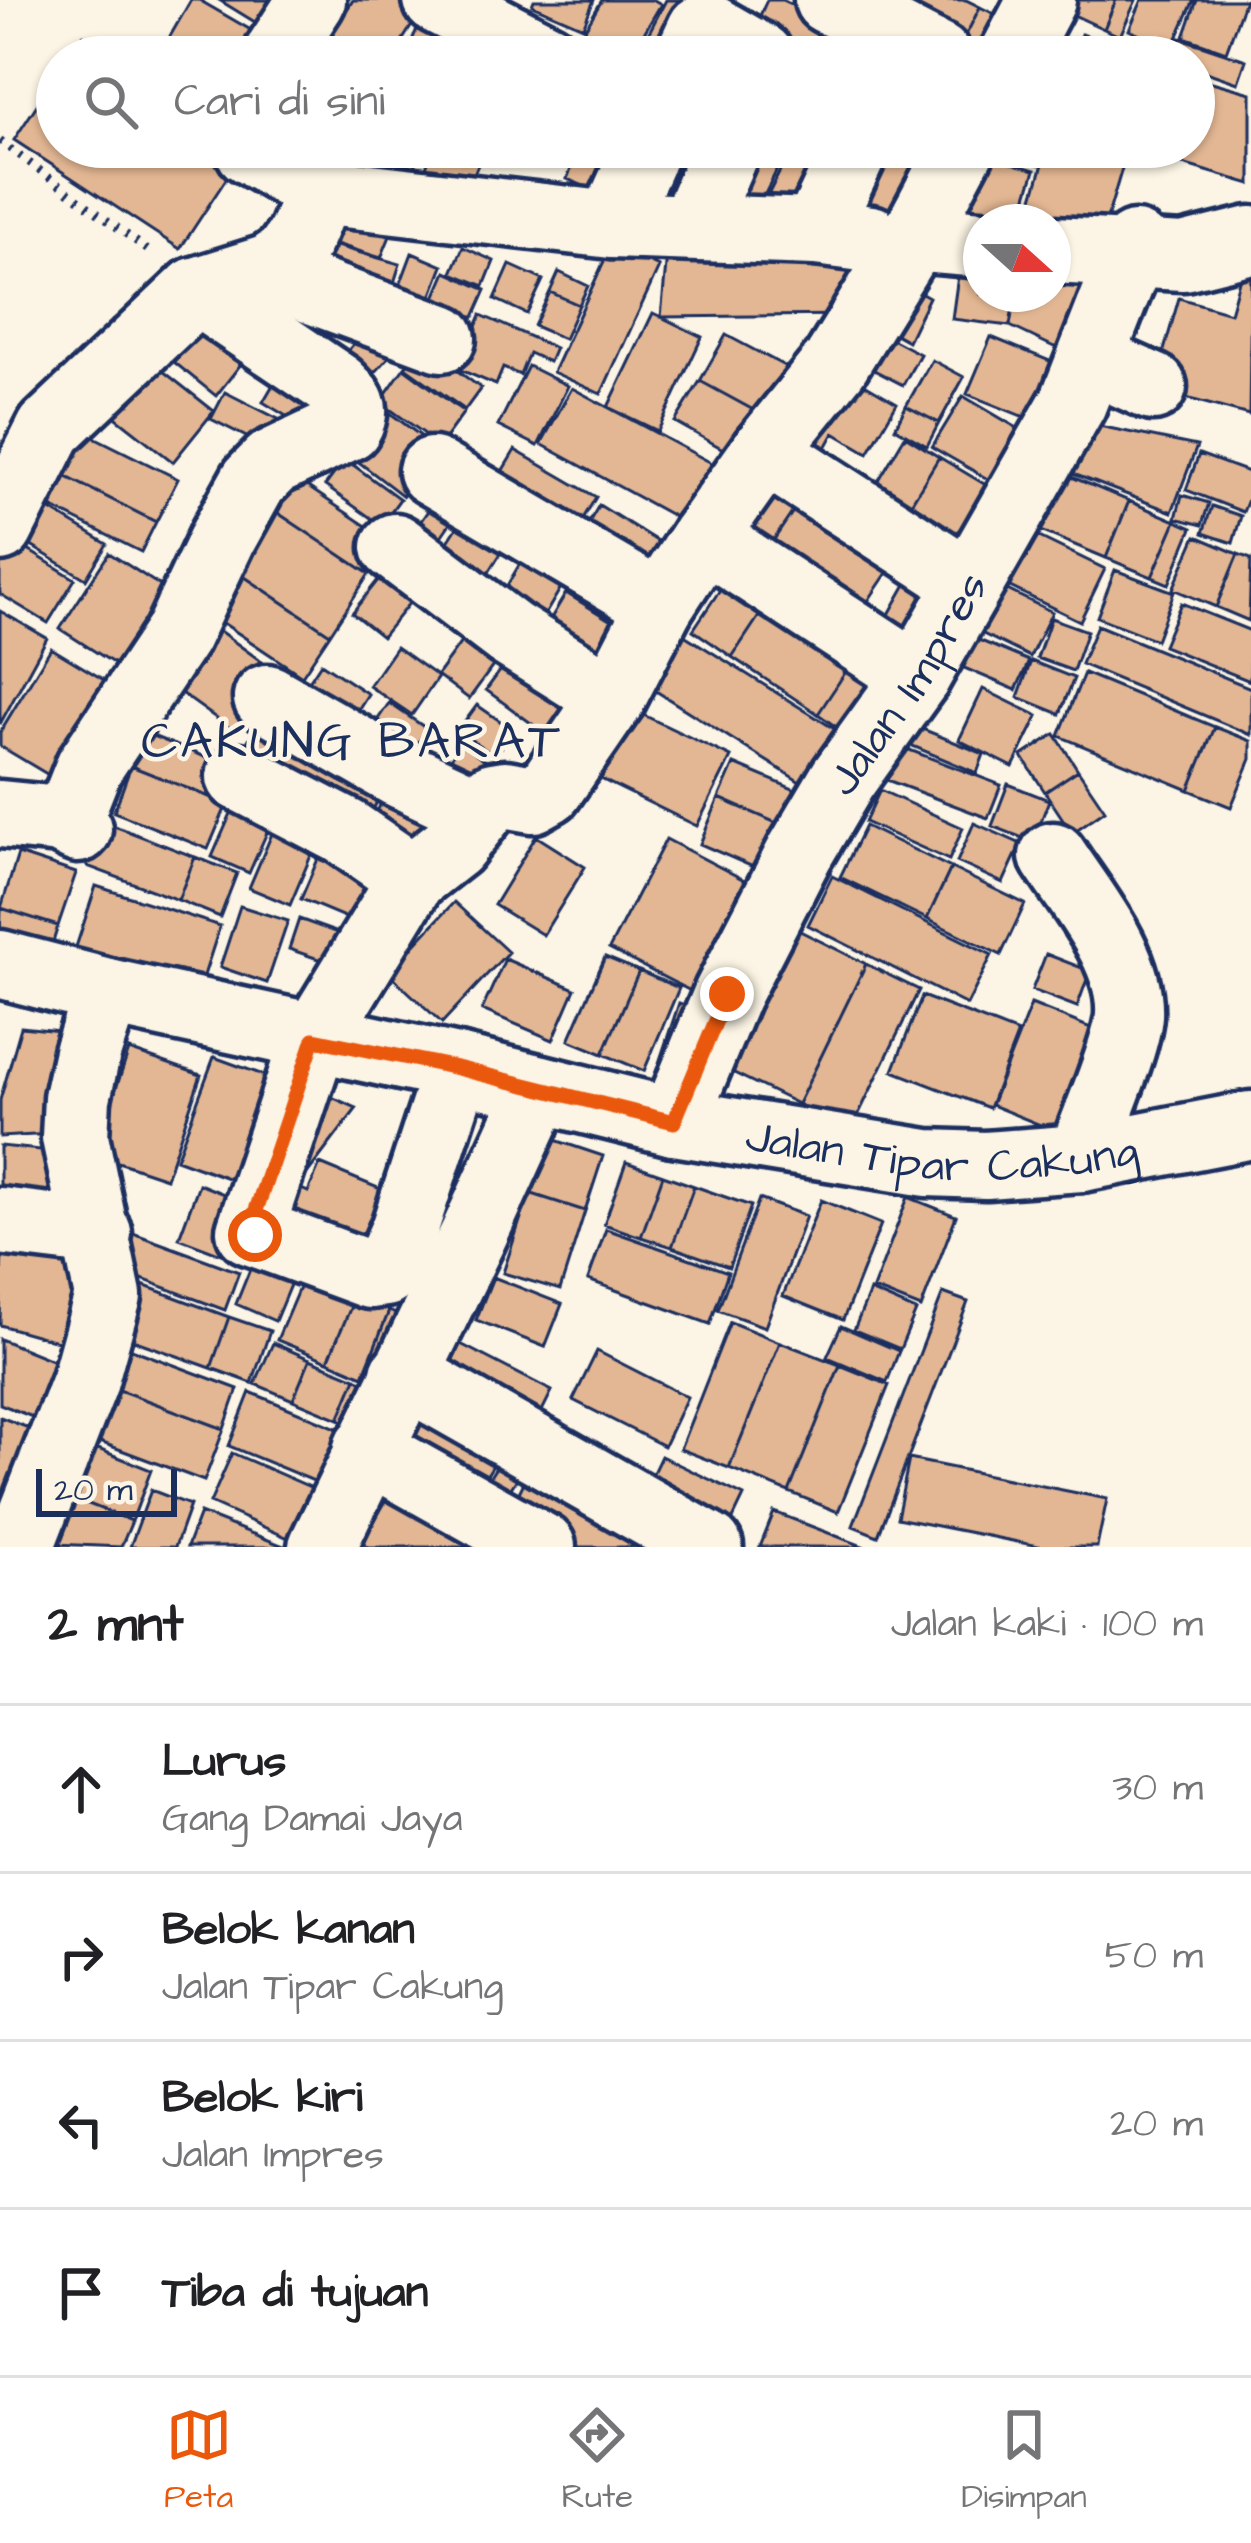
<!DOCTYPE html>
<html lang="id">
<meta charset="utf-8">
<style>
:root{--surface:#fff;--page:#f2f2f2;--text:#202124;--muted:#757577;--line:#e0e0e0;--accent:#ea580c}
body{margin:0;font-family:"Architects Daughter",sans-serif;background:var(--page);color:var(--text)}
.compass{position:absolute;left:963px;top:204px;width:108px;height:108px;border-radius:50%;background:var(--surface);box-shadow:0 3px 9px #0004;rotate:111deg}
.scale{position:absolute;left:36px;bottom:30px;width:141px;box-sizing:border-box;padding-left:12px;border:6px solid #1b2f5e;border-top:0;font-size:33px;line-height:42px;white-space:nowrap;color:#1b2f5e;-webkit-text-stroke:9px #fcf5e5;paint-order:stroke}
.stop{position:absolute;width:36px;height:36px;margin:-27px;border:9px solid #ea580c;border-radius:50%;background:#fff}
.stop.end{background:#ea580c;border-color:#fff;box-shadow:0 3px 12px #0008}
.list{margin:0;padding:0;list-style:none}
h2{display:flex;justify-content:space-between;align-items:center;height:156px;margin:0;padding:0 48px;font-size:51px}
h2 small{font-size:39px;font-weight:400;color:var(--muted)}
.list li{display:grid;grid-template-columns:78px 1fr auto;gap:36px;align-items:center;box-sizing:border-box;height:168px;padding:0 48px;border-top:3px solid var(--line)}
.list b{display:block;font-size:45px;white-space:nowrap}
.list p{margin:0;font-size:39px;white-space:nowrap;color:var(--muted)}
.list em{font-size:39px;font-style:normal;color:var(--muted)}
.icon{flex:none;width:66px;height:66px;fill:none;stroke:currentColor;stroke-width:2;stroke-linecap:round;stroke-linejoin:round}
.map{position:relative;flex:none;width:1251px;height:1547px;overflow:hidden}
.search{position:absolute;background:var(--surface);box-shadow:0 3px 9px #0004;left:36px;right:36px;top:36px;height:132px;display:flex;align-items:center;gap:30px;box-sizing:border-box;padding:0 42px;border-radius:66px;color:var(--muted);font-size:45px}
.sheet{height:828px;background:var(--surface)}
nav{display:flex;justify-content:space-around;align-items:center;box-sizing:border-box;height:168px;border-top:3px solid var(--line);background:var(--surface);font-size:33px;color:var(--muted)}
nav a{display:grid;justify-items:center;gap:6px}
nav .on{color:var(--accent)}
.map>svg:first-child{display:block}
.building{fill:#e3b793;stroke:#1b2f5e;stroke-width:3}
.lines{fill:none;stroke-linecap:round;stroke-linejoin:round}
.minor-casing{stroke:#1b2f5e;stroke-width:75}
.path{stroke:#1b2f5e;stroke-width:8;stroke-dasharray:3 9;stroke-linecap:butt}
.minor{stroke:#fcf5e5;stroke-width:66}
.route{stroke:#ea580c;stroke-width:15}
.labels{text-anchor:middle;stroke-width:9;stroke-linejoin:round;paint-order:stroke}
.street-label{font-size:45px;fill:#1b2f5e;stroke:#fcf5e5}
.quarter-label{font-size:51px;letter-spacing:3px;fill:#1b2f5e;stroke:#fcf5e5}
</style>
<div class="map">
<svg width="1251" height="1547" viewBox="0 0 1251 1547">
<rect width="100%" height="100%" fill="#fcf5e5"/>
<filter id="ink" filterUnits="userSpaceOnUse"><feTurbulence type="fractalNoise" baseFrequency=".00833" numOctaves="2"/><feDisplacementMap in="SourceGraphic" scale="24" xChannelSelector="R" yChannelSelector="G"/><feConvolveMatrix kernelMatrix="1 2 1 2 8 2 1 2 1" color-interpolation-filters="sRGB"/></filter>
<g filter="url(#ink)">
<path class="building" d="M191,0H199L270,41L269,57H158Z
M219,0H297L268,30Z
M353,0H414L424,6L392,57H318Z
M534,0H594L583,27L532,5Z
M602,0H654L661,4L630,57H578L571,53Z
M666,0H680L702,15L681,57H636Z
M767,0H782L889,52L885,57H786L750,38Z
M910,0H966L980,7L955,57L895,30Z
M1068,0H1116L1104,29L1063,10Z
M1116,0H1136L1120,36L1104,29Z
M1142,0H1194L1172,49L1129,30Z
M1197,0H1245L1226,52L1184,37Z
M980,7L1003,18L985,57H955Z
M426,8L474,27L461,57H405Z
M1081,34L1155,56L1154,57H1074Z
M83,35L117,57H68Z
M1180,38L1246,60L1238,83L1194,68V57H1173Z
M57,74V147H247L180,249L14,140Z
M1194,77L1251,93V184L1128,148L1104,229L1030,208L1048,147H1194Z
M368,147H423L405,190L358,170Z
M434,147H486L462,200L416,192Z
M580,147H628L607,196L567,179Z
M733,147H788L749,227L703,210Z
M792,147H851L808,230L759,213Z
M869,147H916L944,161L901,236L837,209Z
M994,147H1047L1041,165Z
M981,154L1035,170L1019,222L964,207Z
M340,196L397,219L381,258L323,240Z
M315,240L400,264L385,311L303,280Z
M611,246L659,267L601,394L553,372Z
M463,247L494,261L484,286L452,273Z
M412,253L443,266L431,297L400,285Z
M871,253L860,315L661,317L667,254Z
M961,254L981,256V294H1015L1010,326L952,319Z
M1053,263L1111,268L1073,356L1010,326L1015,294H1053Z
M510,265L543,280L527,314L495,299Z
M1242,270L1251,273L1249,415L1153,389L1179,298L1230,313Z
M446,272L486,290L474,317L434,300Z
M559,272L588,286L579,305L550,292Z
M895,278L929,297L908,341L872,321Z
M550,292L579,305L564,339L534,326Z
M201,309L252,350L216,396L164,354Z
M653,313L702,337L658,431L608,407Z
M481,315L555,348L549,362L529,353L520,375L503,368L496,385L458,369Z
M371,323L408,336L357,393L330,372Z
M867,326L920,354L903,385L851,358Z
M726,335L807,378L772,420L700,381Z
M991,337L1072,370L1049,427L967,394Z
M422,345L481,388L465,410L405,367Z
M139,352L214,411L173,462L99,404Z
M932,360L964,377L939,423L906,406Z
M285,364L329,389L306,428L263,402Z
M528,366L568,386L538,446L498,426Z
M404,368L464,412L440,445L380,402Z
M844,372L897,403L868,453L834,433L817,464L797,453Z
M700,381L772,420L748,463L675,422Z
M572,388L734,475L704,533L541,444Z
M225,392L294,427L280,454L211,419Z
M963,396L1041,442L1012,493L932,447Z
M378,404L438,449L403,496L343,450Z
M906,406L939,423L927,446L895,428Z
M1094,425L1197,446L1172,512L1063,470Z
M78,429L178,479L156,522L57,472Z
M905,436L939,457L901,520L867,500Z
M515,450L596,497L569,542L489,493Z
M1199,454L1251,473V492L1243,512L1186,490Z
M939,457L1006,497L968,560L901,520Z
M345,459L400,499L381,525L325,486Z
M774,470L806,492L765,553L733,532Z
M57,472L156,522L141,552L41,502Z
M1060,472L1129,501L1106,558L1036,529Z
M296,479L390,542L369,574L275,511Z
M443,489L464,503L423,563L402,548Z
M806,492L899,555L858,616L765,553Z
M1182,495L1209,503L1202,525L1176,518Z
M474,501L517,528L482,583L439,556Z
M1129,501L1176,521L1152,577L1106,558Z
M39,503L107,544L86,579L18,538Z
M599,505L673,551L661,590L577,543Z
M1212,506L1241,516L1233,543L1203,533Z
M275,511L369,574L330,634L236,571Z
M1176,521L1192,528L1169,584L1152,577Z
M1029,532L1105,569L1080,621L1004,584Z
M1196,536L1238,554L1216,607L1173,589Z
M7,537L75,579L48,623L0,594V548Z
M109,553L187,603L138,679L60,629Z
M1238,554L1251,559L1249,621L1216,607Z
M525,555L566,579L536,630L495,606Z
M397,556L427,581L382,637L352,613Z
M917,565L963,592L917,672L871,646Z
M736,566L775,592L732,657L693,630Z
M1115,570L1174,592L1156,640L1097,617Z
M236,571L330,634L302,676L208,613Z
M995,584L1052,612L1030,657L973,629Z
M775,592L860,650L818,714L732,657Z
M566,593L637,637L606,689L535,645Z
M1181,603L1251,631L1250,681L1163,646Z
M0,611L47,638L0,724Z
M1051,618L1087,631L1073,671L1037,658Z
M477,620L509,644L469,699L437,675Z
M1097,625L1251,688V735L1081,664Z
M214,627L276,672L234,731L171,686Z
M681,633L852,740L819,794L648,686Z
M969,636L1029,661L1016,690L957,665Z
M519,645L602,705L569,751L486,690Z
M396,647L438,677L412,715L369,686Z
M51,648L129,695L72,789L0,746V732Z
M860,650L892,671L849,736L818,714Z
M1031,661L1074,678L1060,714L1018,697Z
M321,663L368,694L344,732L296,701Z
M1084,673L1215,727L1189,790L1059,736Z
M983,689L1038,716L1013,767L959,740Z
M389,703L427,729L400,770L361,744Z
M477,705L513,730L495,756L458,731Z
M266,707L300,725L270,781L236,763Z
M635,711L731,757L697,826L601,779Z
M910,724L984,754L977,773L903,742Z
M1215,727L1251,741V759L1231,807L1189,790Z
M300,731L390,774L365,827L275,785Z
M145,733L240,771L227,804L131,766Z
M1055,734L1078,770L1045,792L1022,756Z
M461,743L492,765L468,800L437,779Z
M899,746L1001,785L988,818L887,780Z
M734,764L810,796L795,831L719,798Z
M131,766L227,804L208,849L114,812Z
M1078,770L1105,810L1072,833L1045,792Z
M392,776L449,806L427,860L368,834Z
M1008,784L1049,800L1033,842L992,826Z
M880,790L963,828L949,860L865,822Z
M239,795L276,812L249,873L212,857Z
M719,798L795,831L776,877L700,844Z
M104,822L195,857L178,900L87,866Z
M277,822L318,839L290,905L249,888Z
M974,823L1021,844L1003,883L957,862Z
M865,826L951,868L927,919L840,877Z
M536,836L585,867L543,935L494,905Z
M666,839L773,895L716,1004L609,949Z
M321,852L388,880L368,927L301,899Z
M18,854L76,873L58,926L1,908Z
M195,857L237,873L220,917L178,900Z
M951,868L1025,904L1001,955L927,919Z
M832,876L992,955L967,1005L808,925Z
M96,886L220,926L199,991L75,950Z
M454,902L508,952L442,1023L388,973Z
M240,906L288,921L267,983L220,967Z
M1,908L58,926L47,961L0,945Z
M299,919L349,937L339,966L289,949Z
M796,929L866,964L798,1104L728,1070Z
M1046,954L1090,971L1077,1007L1032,990Z
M605,957L639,971L603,1054L569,1040Z
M505,959L575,989L553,1040L482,1010Z
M866,964L919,990L851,1130L798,1104Z
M639,971L679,988L644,1071L603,1054Z
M922,996L1018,1033L989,1108L893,1071Z
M679,1003L708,1013L649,1093Z
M1031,1004L1121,1040L1080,1141L991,1105Z
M21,1027L80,1033L70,1133L0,1137V1100Z
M129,1050L201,1075L166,1178L94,1154Z
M214,1057L274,1079L236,1181L176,1159Z
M318,1091L357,1108L297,1187Z
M546,1137L603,1156L585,1211L529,1193Z
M0,1146L72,1153L69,1195L0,1188Z
M626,1162L663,1175L641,1237L604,1224Z
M320,1164L400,1197L370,1267L280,1229L297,1187L308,1192Z
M663,1175L694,1186L672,1247L641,1237Z
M199,1184L249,1204L229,1257L179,1238Z
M694,1186L751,1206L729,1267L672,1247Z
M529,1193L585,1211L560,1290L503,1273Z
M908,1197L956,1216L921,1308L873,1289Z
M759,1199L806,1216L765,1327L718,1310Z
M821,1200L881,1224L843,1320L783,1296Z
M606,1229L728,1272L710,1324L588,1280Z
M130,1232L239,1272L225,1310L115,1269Z
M2,1247L80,1268L60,1342L0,1325Z
M259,1247L299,1263L275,1321L236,1304Z
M304,1276L355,1297L328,1361L277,1340Z
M493,1277L562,1304L545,1347L476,1320Z
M134,1282L229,1317L211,1368L116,1334Z
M870,1291L916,1311L900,1349L854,1330Z
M943,1293L968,1302L878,1536L853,1526Z
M355,1297L389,1311L363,1376L328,1361Z
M389,1311L420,1325L390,1389L363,1376Z
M229,1317L270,1331L252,1383L211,1368Z
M730,1322L780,1342L729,1468L680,1449Z
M841,1326L899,1351L887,1382L827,1357Z
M449,1338L552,1391L530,1435L426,1382Z
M0,1339L79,1371L57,1427L0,1404Z
M780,1342L840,1365L789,1492L729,1468Z
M273,1343L310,1359L293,1400L255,1384Z
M126,1347L238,1389L224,1429L111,1387Z
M597,1351L687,1397L664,1446L573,1400Z
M310,1359L356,1378L339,1419L293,1400Z
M840,1365L889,1385L838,1512L789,1492Z
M356,1378L374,1386L357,1427L339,1419Z
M111,1387L224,1429L204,1481L92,1439Z
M250,1392L344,1431L321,1484L229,1446Z
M435,1401L506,1445L472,1498L401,1454Z
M0,1417L47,1435L0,1520Z
M93,1447L151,1470L132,1521L73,1498Z
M509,1447L529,1460L495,1513L475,1500Z
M232,1453L326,1494L304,1545L210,1503Z
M661,1456L744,1496L721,1544L638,1504Z
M909,1459L1107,1499L1097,1547H1043L897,1518Z
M534,1462L702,1547H544L503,1525Z
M396,1483L505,1547H369L362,1543Z
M151,1490L190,1505L175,1547H130Z
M73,1498L132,1521L121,1547L55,1544Z
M774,1512L865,1547H760Z
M200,1513L286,1547H187Z"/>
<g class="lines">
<g class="minor-casing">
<g id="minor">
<path d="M437,0L547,57"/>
<path d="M828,0L938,57"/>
<path d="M279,51L312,0"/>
<path d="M688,57L701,29L708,27L760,57"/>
<path d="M1012,57L1042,0"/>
<path d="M249,150L319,191L612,225L816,232L871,239"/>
<path d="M612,225L647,147"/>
<path d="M692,227L727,147"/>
<path d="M816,232L856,147"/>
<path d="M912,238L981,244"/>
<path d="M1053,250L1183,257L1251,240"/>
<path d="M270,268L312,290L442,338"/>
<path d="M1092,360L1153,387"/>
<path d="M765,451L969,583"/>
<path d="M432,471L660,605"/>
<path d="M0,528L50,429L196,291L270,268L287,256L300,237L319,191"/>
<path d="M704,537L917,676"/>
<path d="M395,547L510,634L612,698"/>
<path d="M267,698L398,773L479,811"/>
<path d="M240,777L344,831L412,878"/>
<path d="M0,814L60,820L78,829"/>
<path d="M60,820L76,800L89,767L177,635L223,537L254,481L272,463L348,427C359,408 351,400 337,386L196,291"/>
<path d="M1053,856C1082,901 1132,958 1129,1015C1127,1046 1093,1124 1081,1158"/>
<path id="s1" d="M0,964L107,992L457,1068L674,1122L927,1163L986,1165L1081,1158L1251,1125"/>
<path d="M457,1068L404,1230L385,1273L370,1275L250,1231L314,1039L412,878L453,846L493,796L505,794L533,799L549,790L612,698L660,605L704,537L765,451L835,364L919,228L962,147"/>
<path id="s2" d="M674,1122L727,994L800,852L843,779L917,676L1073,403L1135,245"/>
<path d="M0,1221L98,1233"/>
<path d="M404,1374L709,1547"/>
<path d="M367,1449L542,1547"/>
<path d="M20,1547L84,1383L108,1296L75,1137L77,1098L87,1053L107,992"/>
<path d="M322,1547L473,1236L540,1089"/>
</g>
</g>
<path class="path" d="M0,141L153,254"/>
<use href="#minor" class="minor"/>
</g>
</g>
<g class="lines" filter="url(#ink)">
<path class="route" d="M255,1235L250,1228L314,1039L457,1068L674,1122L727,994"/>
</g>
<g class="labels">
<g class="street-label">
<text dy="16" stroke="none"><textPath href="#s2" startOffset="498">Jalan Impres</textPath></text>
<text dy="16" stroke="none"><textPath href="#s1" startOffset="963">Jalan Tipar Cakung</textPath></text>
</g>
<g class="quarter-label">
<text x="352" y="757">CAKUNG BARAT</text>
</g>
</g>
</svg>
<svg class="compass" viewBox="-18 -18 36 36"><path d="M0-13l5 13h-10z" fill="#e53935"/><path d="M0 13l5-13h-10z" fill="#757577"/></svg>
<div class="scale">20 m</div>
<div class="stop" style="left:255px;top:1235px"></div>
<div class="stop end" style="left:727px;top:994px"></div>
<div class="search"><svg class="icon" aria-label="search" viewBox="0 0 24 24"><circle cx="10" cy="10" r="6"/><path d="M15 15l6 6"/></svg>Cari di sini</div>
</div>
<section class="sheet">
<h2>2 mnt<small>Jalan kaki · 100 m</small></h2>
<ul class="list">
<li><svg class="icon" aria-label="ahead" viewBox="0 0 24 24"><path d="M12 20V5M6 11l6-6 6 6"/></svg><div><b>Lurus</b><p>Gang Damai Jaya</p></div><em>30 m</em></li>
<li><svg class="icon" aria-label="right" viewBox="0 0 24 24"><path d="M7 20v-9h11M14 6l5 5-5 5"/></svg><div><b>Belok kanan</b><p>Jalan Tipar Cakung</p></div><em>50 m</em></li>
<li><svg class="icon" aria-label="left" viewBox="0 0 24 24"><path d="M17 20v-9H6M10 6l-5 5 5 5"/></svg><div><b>Belok kiri</b><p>Jalan Impres</p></div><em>20 m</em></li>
<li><svg class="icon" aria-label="arrive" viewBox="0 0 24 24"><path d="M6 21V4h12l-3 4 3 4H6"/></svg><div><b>Tiba di tujuan</b></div></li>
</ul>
</section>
<nav>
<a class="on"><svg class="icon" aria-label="map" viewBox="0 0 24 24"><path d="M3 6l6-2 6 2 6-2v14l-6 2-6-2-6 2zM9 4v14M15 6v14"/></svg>Peta</a>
<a><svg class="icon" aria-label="directions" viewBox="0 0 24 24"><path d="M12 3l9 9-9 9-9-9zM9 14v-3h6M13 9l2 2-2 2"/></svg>Rute</a>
<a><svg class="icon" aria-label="saved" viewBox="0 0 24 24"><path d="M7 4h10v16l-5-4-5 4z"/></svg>Disimpan</a>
</nav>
